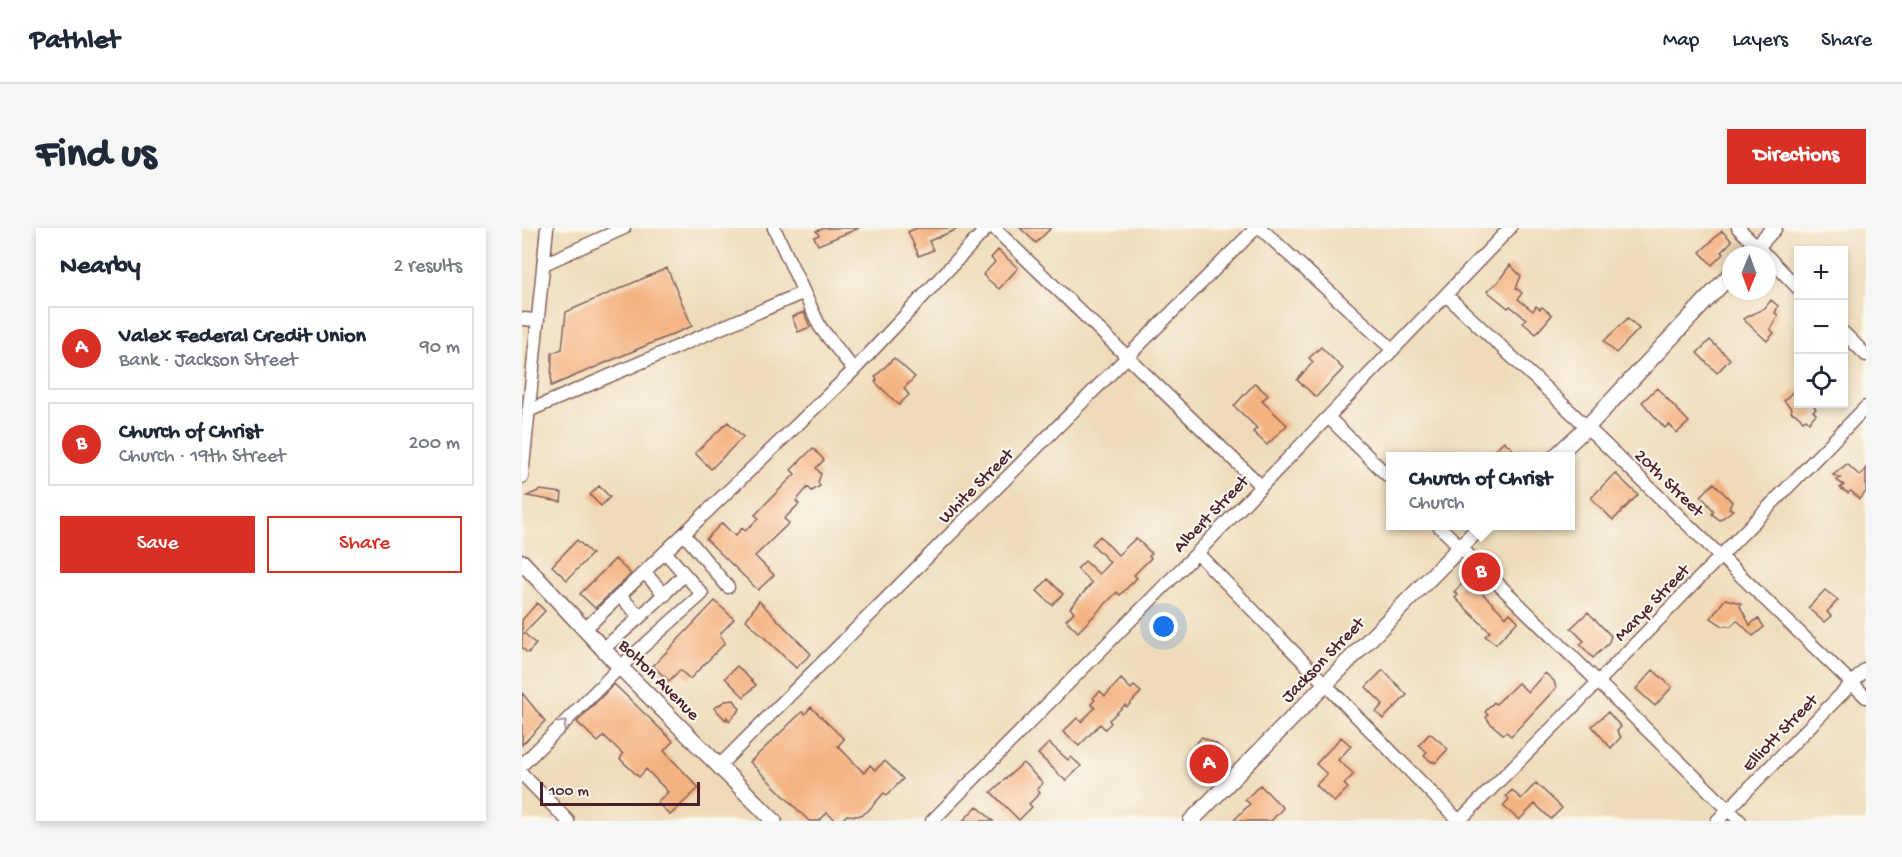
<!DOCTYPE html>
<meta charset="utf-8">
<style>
:root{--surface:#fff;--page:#f6f6f7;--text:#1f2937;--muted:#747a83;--line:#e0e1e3;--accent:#d93025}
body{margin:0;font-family:"Gochi Hand",sans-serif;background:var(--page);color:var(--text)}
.controls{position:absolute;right:18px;top:18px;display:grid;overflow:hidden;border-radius:0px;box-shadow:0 3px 9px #0003}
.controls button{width:54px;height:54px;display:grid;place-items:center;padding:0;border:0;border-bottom:2px solid var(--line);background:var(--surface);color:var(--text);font:30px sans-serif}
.compass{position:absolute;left:1200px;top:18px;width:54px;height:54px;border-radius:50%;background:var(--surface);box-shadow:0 3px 9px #0003;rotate:181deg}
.scale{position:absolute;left:18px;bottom:15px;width:160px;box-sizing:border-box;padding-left:6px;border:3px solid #4a1f2b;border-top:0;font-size:16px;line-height:21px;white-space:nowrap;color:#4a1f2b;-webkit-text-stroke:4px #fbf7ec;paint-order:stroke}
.you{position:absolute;left:642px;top:399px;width:21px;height:21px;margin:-15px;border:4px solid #fff;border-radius:50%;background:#1a73e8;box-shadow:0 0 0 9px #1a73e833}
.badge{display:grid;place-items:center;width:39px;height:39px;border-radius:50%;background:var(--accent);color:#fff;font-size:20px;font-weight:700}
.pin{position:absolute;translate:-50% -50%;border:3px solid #fff;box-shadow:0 2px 6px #0006}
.popup{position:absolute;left:864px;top:224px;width:189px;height:78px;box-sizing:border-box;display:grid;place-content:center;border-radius:0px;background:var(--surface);filter:drop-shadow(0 2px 4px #0005);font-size:20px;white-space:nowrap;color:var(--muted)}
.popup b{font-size:22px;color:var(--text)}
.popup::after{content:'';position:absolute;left:50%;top:100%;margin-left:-12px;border:12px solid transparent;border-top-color:var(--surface)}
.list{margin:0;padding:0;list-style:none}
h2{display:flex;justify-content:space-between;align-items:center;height:78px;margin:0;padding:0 24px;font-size:26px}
h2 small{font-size:20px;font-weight:400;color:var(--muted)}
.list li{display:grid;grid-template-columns:39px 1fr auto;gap:18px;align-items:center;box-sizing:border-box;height:84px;margin:0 12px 12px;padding:0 12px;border:2px solid var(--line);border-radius:0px}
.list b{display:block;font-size:22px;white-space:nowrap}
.list p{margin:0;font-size:20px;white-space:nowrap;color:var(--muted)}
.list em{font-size:20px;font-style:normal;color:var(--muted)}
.actions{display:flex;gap:12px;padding:18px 24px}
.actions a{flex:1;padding:14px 0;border:2px solid var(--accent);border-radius:0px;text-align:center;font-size:21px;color:var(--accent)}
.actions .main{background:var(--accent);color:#fff}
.icon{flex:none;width:33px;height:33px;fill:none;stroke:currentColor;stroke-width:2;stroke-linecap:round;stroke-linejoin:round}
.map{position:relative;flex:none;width:1344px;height:593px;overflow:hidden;border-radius:0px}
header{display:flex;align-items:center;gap:36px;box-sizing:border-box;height:84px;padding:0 30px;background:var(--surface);border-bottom:2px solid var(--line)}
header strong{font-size:28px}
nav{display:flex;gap:33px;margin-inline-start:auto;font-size:21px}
.intro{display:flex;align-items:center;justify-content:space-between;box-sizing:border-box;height:144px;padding:0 36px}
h1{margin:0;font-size:42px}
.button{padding:15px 27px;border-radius:0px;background:var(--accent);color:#fff;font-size:21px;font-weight:700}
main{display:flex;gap:36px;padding:0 36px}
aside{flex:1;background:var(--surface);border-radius:0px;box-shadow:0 3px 9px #0003}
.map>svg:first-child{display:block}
.building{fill:#f4b281}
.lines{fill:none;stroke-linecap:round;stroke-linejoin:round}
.minor-casing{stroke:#84615d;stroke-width:15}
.major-casing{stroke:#84615d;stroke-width:18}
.minor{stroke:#fff;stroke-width:12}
.major{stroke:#fff;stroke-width:15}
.oneway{stroke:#ae9aa0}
.labels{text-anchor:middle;stroke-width:4.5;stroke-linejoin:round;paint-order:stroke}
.street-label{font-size:18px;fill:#4a1f2b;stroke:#fbf7ec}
</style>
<header>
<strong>Pathlet</strong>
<nav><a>Map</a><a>Layers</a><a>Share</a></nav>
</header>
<div class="intro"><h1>Find us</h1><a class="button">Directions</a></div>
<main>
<aside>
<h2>Nearby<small>2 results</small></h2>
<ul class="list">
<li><span class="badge">A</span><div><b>Valex Federal Credit Union</b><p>Bank · Jackson Street</p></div><em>90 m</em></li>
<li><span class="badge">B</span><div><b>Church of Christ</b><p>Church · 19th Street</p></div><em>200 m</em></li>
</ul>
<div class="actions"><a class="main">Save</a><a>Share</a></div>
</aside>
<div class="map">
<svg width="1344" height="593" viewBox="0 0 1344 593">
<rect width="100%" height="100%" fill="#fbf7ec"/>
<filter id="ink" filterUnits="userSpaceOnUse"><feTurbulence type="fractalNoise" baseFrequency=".0167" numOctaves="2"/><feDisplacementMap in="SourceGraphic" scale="12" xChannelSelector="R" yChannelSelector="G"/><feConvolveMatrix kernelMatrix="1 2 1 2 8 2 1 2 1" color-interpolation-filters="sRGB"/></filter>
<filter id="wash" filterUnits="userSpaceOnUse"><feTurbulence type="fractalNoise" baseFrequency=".008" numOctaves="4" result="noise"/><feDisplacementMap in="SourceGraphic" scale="24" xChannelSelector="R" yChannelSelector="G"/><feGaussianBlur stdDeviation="1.35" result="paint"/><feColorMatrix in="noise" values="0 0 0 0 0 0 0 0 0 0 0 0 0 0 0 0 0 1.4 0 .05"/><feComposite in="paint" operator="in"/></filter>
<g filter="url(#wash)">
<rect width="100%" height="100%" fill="#efdbb9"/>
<g id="blocks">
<path class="building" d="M303,0H337L296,17L292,9L297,7L294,3Z
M395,0H438L407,13L411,22L397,28L386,4Z
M498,0H529L514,15Z
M1200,3L1210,13L1199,24L1201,26L1190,37L1178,24Z
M476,22L496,40L477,61L461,47L473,34L469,30Z
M988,37L999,48L994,60L1000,65L996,71L1011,83L1014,78L1018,81L1020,79L1030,87L1014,106L1001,95L1004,91L988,78L986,80L965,63L976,54Z
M145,40L170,98L29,158L30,125L40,121L44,84Z
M1249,72L1256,78L1253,85L1256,87L1248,101L1252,105L1245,113L1221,91L1243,80Z
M282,84L288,99L276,104L270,89Z
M1106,90L1117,101L1094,125L1082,113Z
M1188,112L1208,131L1195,145L1175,125Z
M799,119L821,141L794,169L775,152L791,134L787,130Z
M372,130L393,149L382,160L387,167L377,177L353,154L355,151L353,149Z
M733,155L746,167L740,173L765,197L745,217L731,204L735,200L712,178Z
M1276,158V176H1291L1294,181L1291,183L1294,186L1287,194L1284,191L1281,193L1277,188L1269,184L1270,181L1262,173Z
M1135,160L1167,194L1155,205L1147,196L1143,200L1120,174Z
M206,194L221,209L189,241L173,225Z
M982,213L998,228H966Z
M291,220L302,232L294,240L299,246L296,254L298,258L290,263L286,259L274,273L277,276L262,291L267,295L233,328L252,347L236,362L184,311L200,295L213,308L220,300L223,303L237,290L233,287L246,273L273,246L269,242Z
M1325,236L1338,248L1344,240V264L1337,271L1329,263L1326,265L1318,260L1322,257L1314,252L1319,250L1311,247Z
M1093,245L1116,267L1091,292L1069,270Z
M1192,255L1210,274L1207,280L1211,282L1198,292L1190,286L1192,283L1179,268Z
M77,258L88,269L79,278L68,267Z
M18,262L40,265L39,274L5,268Z
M578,308L596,327L614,310L630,326L627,328L629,330L612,347L615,350L598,367L595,364L556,404L544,392L552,384L548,380L570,355L555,341L563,333L577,346L588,334L570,316Z
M55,312L70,326L45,352L30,338Z
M93,331L109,346L73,380L58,366Z
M526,351L541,366L530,377L515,363Z
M949,354L984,389L988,385L996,393L974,416L963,408L968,404L933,370L936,367L932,364L941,355L945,359Z
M1303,362L1316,372L1305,384L1309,388L1302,394L1286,380Z
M1203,371L1219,375L1218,378L1228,397L1236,390L1242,399L1231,408L1215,392L1209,398H1201L1189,390Z
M193,373L212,391L198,406L203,415L168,451L158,442L147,453L131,438Z
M237,373L289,426L274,440L224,392Z
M15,375L23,383L2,405L14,416L6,425L0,420V392Z
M1066,384L1089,408L1086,416L1071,430L1058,416L1062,413L1049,400Z
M215,438L234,457L222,469L203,450Z
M861,442L885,467L861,491L854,484L861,476L844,459Z
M1131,442L1150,459L1133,478L1114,461Z
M1023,445L1032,453L1034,460L989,508L984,504L981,506L968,495L964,489L966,487L963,484L972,474L974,476L996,455L1006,464Z
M599,451L609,461L612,458L619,464L605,479L603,477L587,492L589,495L583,501L578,496L557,518L541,504L555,490L559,494L573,480L569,476L573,472L571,470L578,463L583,468Z
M92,456L151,513L142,523L177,560L148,587L135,574L146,564L124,541L117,549L98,531L101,526L82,508L76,514L55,494Z
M0,465L23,493L0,517Z
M212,472L218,481L207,493L205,489L204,492L192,480L203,473Z
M289,479L322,511L316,518L342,545L348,537L353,542L363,533L381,551L365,567L362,565L345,584L336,588L325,587L319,593H315L305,585L297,593H287L228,534L280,484L283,486Z
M1086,484L1099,499L1095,503L1099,509L1089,520L1070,498Z
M908,505L926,521L913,535L911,533L910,534L902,528L905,524L897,517Z
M680,509L694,516L702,523L698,528L702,530L690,543L667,523Z
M819,509L829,518L816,532L832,546L822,556L826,560L812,574L794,557L805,546L794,536Z
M527,515L546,532L549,529L559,538L544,553L516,526Z
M501,535L521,555L515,561L518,565L507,576L510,579L497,592L469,564Z
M1014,555L1040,580L1029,591L1013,576L997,592L981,578L987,571L984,568L990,562L999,571Z
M738,557L761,580L749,593H711L728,576L723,572Z
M455,578L471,593H441Z"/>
</g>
</g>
<g filter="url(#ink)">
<use href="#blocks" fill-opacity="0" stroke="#84615d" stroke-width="1.5"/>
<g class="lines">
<g class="minor-casing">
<path id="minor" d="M252,0L298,99L332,142
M472,0L739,258
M738,0L871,122
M1216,0L1241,24
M1245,28L1276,60
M22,36L102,0
M925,68L1065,199L1344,469
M0,91L16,92
M1322,105L1344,127
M6,183L280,65
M806,189L869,251
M0,249L25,0
M917,298L1218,593
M162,306L206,359
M675,325L937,593
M122,344L143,367
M98,368L118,389L162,347
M63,401L332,142L465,0
M81,421L118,389
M0,537L98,439L180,366L143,324
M197,538L734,0
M0,546L46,593
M410,593L675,325L988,0
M937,593L1076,454L1344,179
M1195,593L1344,441"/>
</g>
<g class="major-casing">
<path id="major" d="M1227,27L1252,0
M1034,228L1065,199L1209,46
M0,334L98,439L252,593
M669,593L959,298"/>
</g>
<use href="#minor" class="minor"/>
<use href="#major" class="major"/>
</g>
<defs><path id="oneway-chevron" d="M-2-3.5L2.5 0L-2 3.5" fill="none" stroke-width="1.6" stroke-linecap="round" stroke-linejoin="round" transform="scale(1.5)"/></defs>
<use class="oneway" href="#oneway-chevron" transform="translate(41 496) rotate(-45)"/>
</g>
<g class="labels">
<g class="street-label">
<text transform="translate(1148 254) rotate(44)" y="6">20th Street</text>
<text transform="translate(453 257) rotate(-45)" y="6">White Street</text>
<text transform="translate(688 285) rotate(-46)" y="6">Albert Street</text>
<text transform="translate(1129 374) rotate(-46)" y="6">Marye Street</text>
<text transform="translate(800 431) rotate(-46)" y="6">Jackson Street</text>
<text transform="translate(138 451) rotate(45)" y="6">Bolton Avenue</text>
<text transform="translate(1257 504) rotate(-46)" y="6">Elliott Street</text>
</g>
</g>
</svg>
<div class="controls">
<button>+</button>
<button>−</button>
<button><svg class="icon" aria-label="locate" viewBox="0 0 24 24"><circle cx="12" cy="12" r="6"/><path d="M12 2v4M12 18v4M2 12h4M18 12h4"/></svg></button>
</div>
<svg class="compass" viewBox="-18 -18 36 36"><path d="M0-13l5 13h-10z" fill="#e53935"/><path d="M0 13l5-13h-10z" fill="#747a83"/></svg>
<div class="scale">100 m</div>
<div class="you"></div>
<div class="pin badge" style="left:687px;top:536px">A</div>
<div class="pin badge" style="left:959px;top:344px">B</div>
<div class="popup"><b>Church of Christ</b>Church</div>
</div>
</main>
